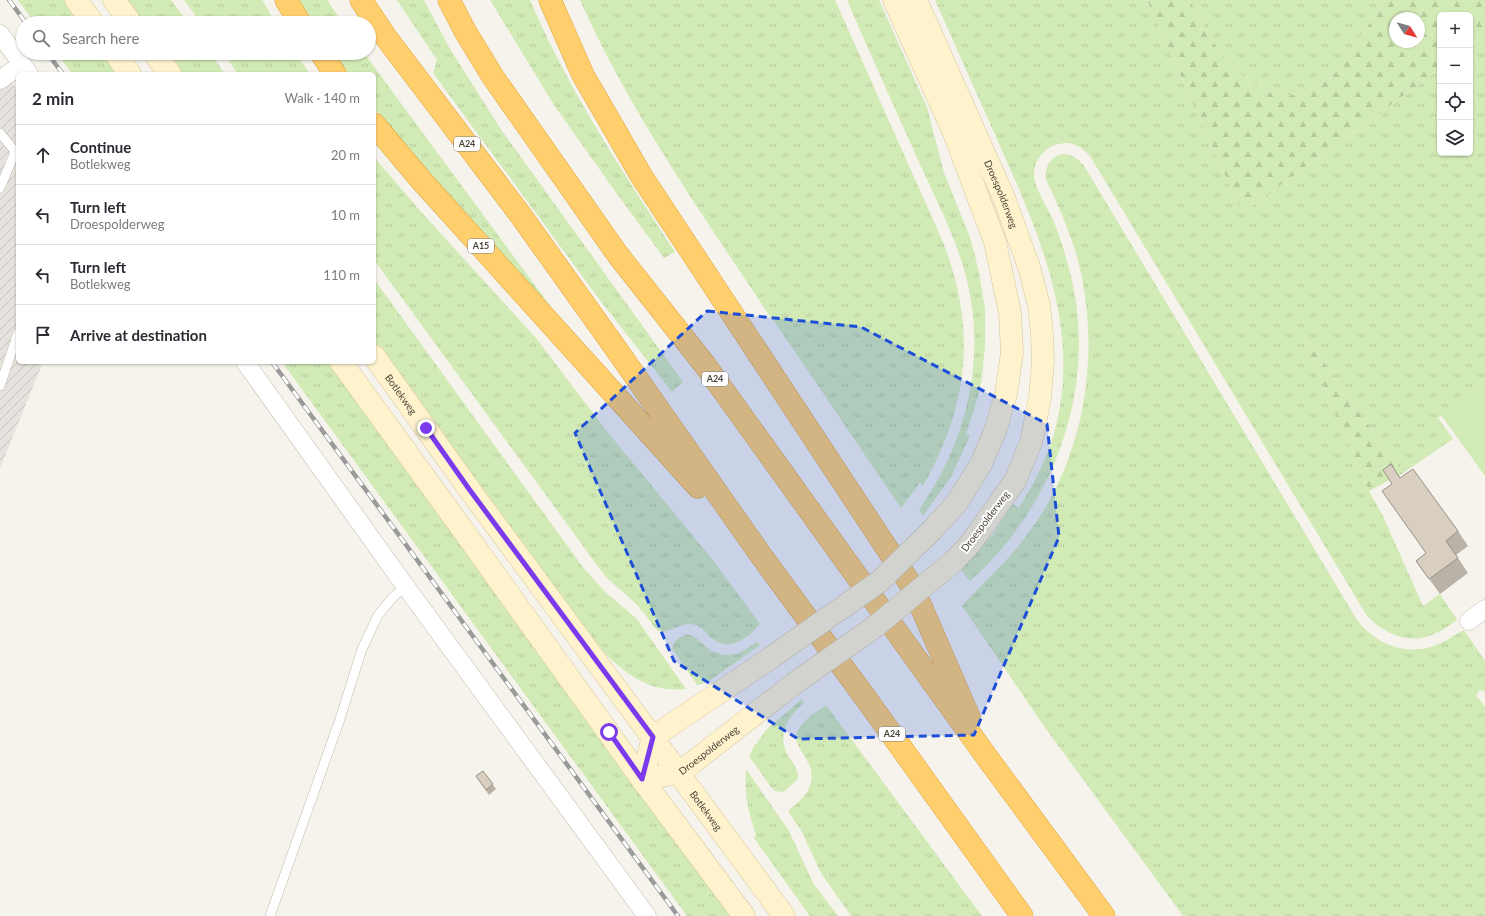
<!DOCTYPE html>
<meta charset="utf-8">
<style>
:root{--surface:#fff;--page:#f7f7f7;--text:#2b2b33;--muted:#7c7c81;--line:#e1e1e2}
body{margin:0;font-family:Lato,sans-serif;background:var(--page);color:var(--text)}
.controls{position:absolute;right:12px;top:12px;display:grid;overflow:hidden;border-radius:6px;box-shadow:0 1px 3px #0004}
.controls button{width:36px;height:36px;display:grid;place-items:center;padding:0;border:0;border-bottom:1px solid var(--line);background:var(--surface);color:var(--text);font:20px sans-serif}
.compass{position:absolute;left:1389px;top:12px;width:36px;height:36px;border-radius:50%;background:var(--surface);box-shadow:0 1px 3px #0004;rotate:127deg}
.stop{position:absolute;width:12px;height:12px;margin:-9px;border:3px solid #7c3aed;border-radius:50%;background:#fff}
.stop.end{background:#7c3aed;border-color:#fff;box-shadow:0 1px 4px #0008}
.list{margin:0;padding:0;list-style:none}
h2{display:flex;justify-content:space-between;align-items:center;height:52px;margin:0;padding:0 16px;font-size:17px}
h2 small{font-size:13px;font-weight:400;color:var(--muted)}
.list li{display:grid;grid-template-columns:26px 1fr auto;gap:12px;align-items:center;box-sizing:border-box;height:60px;padding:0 16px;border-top:1px solid var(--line)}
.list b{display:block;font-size:15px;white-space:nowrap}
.list p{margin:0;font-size:13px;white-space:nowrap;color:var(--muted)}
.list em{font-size:13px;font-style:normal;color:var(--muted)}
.icon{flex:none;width:22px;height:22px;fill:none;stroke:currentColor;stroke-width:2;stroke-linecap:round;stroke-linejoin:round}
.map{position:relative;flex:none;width:1485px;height:916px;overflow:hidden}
.search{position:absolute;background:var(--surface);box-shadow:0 1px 3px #0004;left:16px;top:16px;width:360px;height:44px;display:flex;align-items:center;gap:10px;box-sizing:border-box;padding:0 14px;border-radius:22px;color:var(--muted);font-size:15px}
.panel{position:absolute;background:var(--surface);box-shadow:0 1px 3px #0004;left:16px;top:72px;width:360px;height:292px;border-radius:6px}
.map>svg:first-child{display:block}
.industrial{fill:url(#industrial-furrows)}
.grass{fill:url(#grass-tufts)}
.forest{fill:url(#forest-firs);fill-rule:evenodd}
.pitch{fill:#d2eab5}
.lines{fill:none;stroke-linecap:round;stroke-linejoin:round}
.service-casing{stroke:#c2bbae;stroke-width:10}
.minor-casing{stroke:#c2bbae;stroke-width:19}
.secondary-casing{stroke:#d6c79b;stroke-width:23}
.motorway-casing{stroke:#e0a43c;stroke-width:23}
.service{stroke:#fff;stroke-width:9}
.minor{stroke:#fff;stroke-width:18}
.secondary{stroke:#fff3cd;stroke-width:22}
.motorway{stroke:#ffcf6e;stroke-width:22}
.rail-casing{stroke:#9a9a9a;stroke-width:4.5}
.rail{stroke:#fff;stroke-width:3;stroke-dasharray:9;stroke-linecap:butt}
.secondary-bridge-casing{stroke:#d6c79b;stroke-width:23;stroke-linecap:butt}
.secondary-bridge{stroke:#fff3cd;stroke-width:22}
.wall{fill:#bab2a6}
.building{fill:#d8cfc1;stroke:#979187}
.route{stroke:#7c3aed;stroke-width:5}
.marked{fill:#1d4ed8;fill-opacity:0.2;stroke:#1d4ed8;stroke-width:3;stroke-dasharray:8 5;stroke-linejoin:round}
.labels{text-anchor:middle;stroke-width:4;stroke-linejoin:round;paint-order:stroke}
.shield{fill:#fff;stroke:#817c74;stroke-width:1}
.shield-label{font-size:9px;font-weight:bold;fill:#4b4439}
.street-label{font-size:10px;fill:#4b4439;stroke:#fff}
</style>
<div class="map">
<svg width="1485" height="916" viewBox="0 0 1485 916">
<defs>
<pattern id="industrial-furrows" width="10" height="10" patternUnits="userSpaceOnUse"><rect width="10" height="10" fill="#e6e2dd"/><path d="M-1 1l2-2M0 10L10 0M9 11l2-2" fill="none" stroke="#c7c3be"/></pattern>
<pattern id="grass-tufts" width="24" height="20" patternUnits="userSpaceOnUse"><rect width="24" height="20" fill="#d2eab5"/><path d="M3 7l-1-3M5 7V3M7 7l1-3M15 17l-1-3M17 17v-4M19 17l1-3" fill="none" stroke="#b6ca9c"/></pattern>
<pattern id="forest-firs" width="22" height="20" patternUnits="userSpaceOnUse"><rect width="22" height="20" fill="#d2eab5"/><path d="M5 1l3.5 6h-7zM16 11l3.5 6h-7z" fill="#b6ca9c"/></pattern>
</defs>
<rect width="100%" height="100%" fill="#f6f3ec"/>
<path class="industrial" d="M0,65L18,91V362H43L0,468Z"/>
<path class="grass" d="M18,0H65L82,23H35Z
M124,0H171L188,23H141Z
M184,0H262L276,23H201Z
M297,0H327L343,23H312Z
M397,0H424L450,49L502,131L683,382L672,392L599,299L433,73L437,60Z
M490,0H530C568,89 622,171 675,252L664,258L617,194L554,105Z
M580,0H835L943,242C977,330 969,404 923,486L920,483L901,508L772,318H771C703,215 630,113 580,0Z
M847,0H879L927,107L944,173L970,237L979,272L985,309V346L982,379L978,397L966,434L970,436L951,477L923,516L919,510C969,439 989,350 963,266C952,230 934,195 918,160C894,107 870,53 847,0Z
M935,0H1147L1242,213L1440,69V153H1470V47L1478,41H1485V384L1438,418L1453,439L1403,473L1307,339H1304L1369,491L1382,514L1423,606L1440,594L1457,620C1451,624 1445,629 1438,632C1412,646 1387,636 1367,616L1090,156C1085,151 1080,146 1073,144C1053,139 1033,156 1034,176C1035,189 1048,208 1053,220C1060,236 1065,253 1069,269C1100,382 1056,505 970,581L961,570L993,534L1013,504L1019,508C1031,488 1042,468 1050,446C1085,344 1045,247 1004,155C981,103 958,52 935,0Z
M1190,0H1386C1373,16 1363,34 1352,50C1348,56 1344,63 1340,68C1275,138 1217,59 1190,0Z
M57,53H104L119,74H72Z
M163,53H210L225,74H178Z
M223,53H296L310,74H238Z
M333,53H364L551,307L549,308L442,188L374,108V74H348Z
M1063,154C1074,155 1080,160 1086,169L1357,620C1376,644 1404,656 1434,646C1445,642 1454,635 1464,630L1485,661V692L1480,690L1476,695L1485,707V916H1183L1046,729L962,606C983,583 1005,564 1024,539C1083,463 1101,362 1080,269C1073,237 1059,208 1046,179C1044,166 1051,156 1063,154Z
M374,157L423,214L536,338L605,429L712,559L760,624C748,638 730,652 713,639C705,633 701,624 690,624C681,623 664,635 658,631C652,626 648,617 643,612C632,598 617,588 605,576L374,260Z
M374,279L582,566L605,592L636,618L686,689C643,694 617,666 590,638L374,342Z
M282,362H330L673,829L735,916H687Z
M688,634L695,637L711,651L724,655L738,654L757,642L760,645L708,682L697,685L672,648C674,640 680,636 688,634Z
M802,699L804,703C789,715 777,734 787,754C792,763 799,769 798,779L784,792L775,791L771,787L749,756L755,744H756L767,729Z
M826,705L982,916H851L821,873L801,830L788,811C796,804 805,797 809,788C821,762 789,749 798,730C804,719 817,712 826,705Z
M746,769L789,831L813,883L838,916H810L754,838L756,835C748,810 744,796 746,769Z"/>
<path class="forest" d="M1147,0H1190C1217,59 1275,138 1340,68C1344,63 1348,56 1352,50C1363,34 1373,16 1386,0H1485V41H1478L1470,47V15H1440V69L1242,213ZM1395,18H1419V42H1395Z
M1304,339H1307L1403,473L1369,491Z"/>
<path class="pitch" d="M1485,384V476L1441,415Z"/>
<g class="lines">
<g class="service-casing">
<path id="service" d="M0,133L18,155
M0,188L15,152
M0,386L18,333
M270,916L340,719L362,649L378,615L394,596L406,587"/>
</g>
<g class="minor-casing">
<path id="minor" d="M0,34L29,74
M0,80L22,64
M245,362L406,587L647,916
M1469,621L1485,609"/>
</g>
<g class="secondary-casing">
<g id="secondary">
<path d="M76,0L93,23"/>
<path d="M114,0L131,23"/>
<path d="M894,0L954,133L995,242L1010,313L1012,353L1006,394L995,431L981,464L970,482L955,505L932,530"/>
<path id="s1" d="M916,0L1004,198L1029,267L1039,305L1042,334L1043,361L1040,398L1031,442L1015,481L971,543L954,561"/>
<path d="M115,53L130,74"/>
<path d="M154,53L170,74"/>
<path id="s2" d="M374,356L469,489L784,916"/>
<path d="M341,362C442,500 541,639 641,778C675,824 710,870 744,916"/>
<path d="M642,779L653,737L772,657"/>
<path id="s3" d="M642,779L679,773L792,685"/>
</g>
</g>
<g class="motorway-casing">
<path id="motorway" d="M286,0L300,23
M361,0L385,36L519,213L614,346L760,554L867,700L1022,916
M449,0L465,31L493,77L618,255L705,365L986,756L1104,916
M550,0L583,75L642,177L913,588L969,717
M321,53L335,74
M374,124L421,180L698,487"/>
</g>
<use href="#service" class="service"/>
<use href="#minor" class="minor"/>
<use href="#secondary" class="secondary"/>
<use href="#motorway" class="motorway"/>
<g class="rail-casing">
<path id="rail" d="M9,0L26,23
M47,53L63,74
M272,362L678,916"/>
</g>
<use href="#rail" class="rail"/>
<g class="secondary-bridge-casing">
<path id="secondary-bridge" d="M772,657L880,581L932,530
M792,685L876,626L954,561"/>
</g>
<use href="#secondary-bridge" class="secondary-bridge"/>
</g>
<path class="wall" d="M1401,478L1458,531L1468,546L1456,555L1468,573L1440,594L1416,561L1426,553Z
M483,771L496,789L489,795L476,776Z"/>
<path class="building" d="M1391,464L1400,478L1413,469L1458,531L1446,541L1458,558L1429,579L1416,561L1426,553L1382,491L1392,484L1383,470Z
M483,771L493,784L486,790L476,776Z"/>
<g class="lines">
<path class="route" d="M426,428L469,489L653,737L642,779L609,732"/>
</g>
<path class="marked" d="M707,311L861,327L1047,424L1059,537L974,735L798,739L674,661L575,433Z"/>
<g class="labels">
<g class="shield">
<rect x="454" y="137" width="26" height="14" rx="3"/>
<rect x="468" y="239" width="26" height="14" rx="3"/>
<rect x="702" y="372" width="26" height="14" rx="3"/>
<rect x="879" y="727" width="26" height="14" rx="3"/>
</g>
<g class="shield-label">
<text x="467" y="147">A24</text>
<text x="481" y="249">A15</text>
<text x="715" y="382">A24</text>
<text x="892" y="737">A24</text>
</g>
<g class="street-label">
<text dy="4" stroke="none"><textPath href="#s1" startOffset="212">Droespolderweg</textPath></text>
<text dy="4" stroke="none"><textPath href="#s2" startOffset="47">Botlekweg</textPath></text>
<text transform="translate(985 521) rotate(-53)" y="4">Droespolderweg</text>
<text dy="4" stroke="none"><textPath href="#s3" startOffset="75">Droespolderweg</textPath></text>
<text dy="4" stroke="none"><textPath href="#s2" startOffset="563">Botlekweg</textPath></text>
</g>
</g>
</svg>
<div class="controls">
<button>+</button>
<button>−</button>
<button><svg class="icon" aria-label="locate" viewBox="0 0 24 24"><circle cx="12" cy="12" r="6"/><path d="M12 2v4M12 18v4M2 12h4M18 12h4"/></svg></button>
<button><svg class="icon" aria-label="layers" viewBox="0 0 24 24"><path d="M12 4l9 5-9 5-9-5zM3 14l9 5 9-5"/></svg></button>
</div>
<svg class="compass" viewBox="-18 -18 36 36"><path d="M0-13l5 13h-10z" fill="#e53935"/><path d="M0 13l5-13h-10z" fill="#7c7c81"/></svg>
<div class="stop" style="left:609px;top:732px"></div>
<div class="stop end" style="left:426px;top:428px"></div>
<div class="search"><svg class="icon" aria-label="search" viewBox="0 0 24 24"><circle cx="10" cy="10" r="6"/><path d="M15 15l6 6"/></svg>Search here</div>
<section class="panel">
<h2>2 min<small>Walk · 140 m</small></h2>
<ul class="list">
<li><svg class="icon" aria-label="ahead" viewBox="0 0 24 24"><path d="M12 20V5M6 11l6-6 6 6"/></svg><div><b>Continue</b><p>Botlekweg</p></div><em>20 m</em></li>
<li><svg class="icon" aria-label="left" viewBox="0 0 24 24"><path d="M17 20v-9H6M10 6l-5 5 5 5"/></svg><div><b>Turn left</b><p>Droespolderweg</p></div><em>10 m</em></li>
<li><svg class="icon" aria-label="left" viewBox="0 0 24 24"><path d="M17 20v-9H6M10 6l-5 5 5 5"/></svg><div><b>Turn left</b><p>Botlekweg</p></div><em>110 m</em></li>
<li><svg class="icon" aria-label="arrive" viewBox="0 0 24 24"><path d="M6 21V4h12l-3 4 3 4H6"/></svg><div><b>Arrive at destination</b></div></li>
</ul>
</section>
</div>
